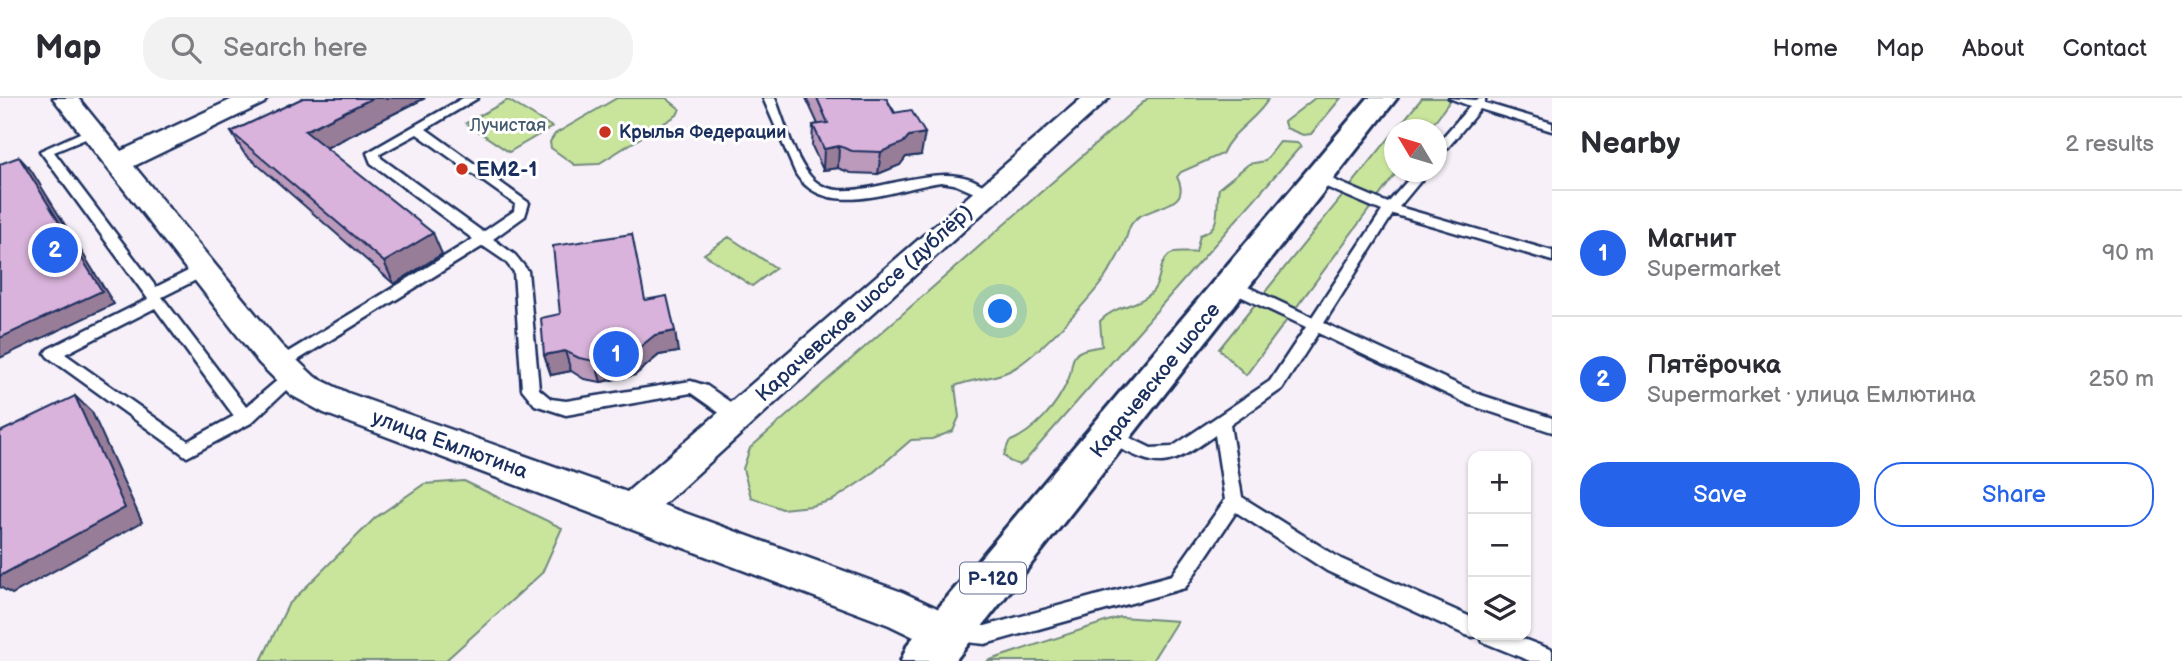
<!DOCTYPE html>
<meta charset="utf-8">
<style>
:root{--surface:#fff;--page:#f2f2f3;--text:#2b2b33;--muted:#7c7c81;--line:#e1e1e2;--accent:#2563eb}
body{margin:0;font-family:"Balsamiq Sans",sans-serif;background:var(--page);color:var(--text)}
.controls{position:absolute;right:21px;bottom:21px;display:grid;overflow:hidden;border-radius:14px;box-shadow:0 2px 5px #0004}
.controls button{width:63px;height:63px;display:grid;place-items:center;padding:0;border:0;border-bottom:2px solid var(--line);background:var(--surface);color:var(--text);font:35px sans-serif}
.compass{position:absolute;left:1384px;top:21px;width:63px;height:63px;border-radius:50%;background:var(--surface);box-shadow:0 2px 5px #0004;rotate:308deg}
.you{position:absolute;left:1001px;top:214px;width:24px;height:24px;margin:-18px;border:5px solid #fff;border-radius:50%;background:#1a73e8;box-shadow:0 0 0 10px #1a73e833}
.badge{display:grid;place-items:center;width:46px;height:46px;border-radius:50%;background:var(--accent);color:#fff;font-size:23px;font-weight:700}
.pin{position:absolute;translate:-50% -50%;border:4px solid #fff;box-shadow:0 2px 7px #0006}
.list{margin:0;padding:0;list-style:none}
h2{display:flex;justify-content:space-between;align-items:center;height:91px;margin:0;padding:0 28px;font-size:30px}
h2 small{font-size:23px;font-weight:400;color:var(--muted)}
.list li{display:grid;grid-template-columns:46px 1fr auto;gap:21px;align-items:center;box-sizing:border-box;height:126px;padding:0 28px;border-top:2px solid var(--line)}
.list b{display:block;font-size:26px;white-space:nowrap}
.list p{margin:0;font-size:23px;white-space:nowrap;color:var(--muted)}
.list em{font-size:23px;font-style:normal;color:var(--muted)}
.actions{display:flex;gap:14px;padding:21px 28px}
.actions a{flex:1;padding:16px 0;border:2px solid var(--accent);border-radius:28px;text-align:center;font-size:24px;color:var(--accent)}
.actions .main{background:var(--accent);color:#fff}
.icon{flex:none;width:38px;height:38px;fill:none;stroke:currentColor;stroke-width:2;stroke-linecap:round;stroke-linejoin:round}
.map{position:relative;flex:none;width:1552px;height:563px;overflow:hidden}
header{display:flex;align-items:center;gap:42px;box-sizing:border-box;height:98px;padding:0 35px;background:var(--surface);border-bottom:2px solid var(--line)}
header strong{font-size:33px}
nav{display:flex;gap:38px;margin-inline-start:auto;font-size:24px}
.search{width:490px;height:63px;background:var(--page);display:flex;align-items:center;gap:18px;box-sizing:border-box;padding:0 24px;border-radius:28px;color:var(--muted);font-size:26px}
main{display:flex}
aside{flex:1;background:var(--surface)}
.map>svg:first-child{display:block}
.green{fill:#c9e59c;stroke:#728a7d;stroke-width:2}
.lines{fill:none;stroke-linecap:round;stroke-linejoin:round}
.lane-casing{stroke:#1b2f5e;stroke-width:5}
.street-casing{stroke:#1b2f5e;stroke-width:5}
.highway-casing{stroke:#1b2f5e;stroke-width:6}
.lane{fill:#fff;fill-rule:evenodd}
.street{fill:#fff;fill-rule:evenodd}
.highway{fill:#fff;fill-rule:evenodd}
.wall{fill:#bb9abc;stroke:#1b2f5e;stroke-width:2}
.shaded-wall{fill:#987d99;stroke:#1b2f5e;stroke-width:2}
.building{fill:#d9b3db;stroke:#1b2f5e;stroke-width:2}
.poi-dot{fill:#c8321e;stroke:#fff;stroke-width:2.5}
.labels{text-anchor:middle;stroke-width:6;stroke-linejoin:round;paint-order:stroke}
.far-park-label{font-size:18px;fill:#465c6e;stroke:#fff}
.far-poi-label{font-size:18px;font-weight:bold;fill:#1b2f5e;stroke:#fff;text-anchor:start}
.shield{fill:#fff;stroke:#5f6d8e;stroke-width:2}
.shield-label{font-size:19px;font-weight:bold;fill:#1b2f5e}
.poi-label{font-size:21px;font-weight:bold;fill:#1b2f5e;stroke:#fff;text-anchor:start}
.street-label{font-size:21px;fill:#1b2f5e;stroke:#fff}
</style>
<header>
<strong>Map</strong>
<div class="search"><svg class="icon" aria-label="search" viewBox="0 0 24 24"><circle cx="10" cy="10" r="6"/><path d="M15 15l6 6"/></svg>Search here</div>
<nav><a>Home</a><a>Map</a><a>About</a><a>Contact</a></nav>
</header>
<main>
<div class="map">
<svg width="1552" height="563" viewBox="0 0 1552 563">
<rect width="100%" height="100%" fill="#f7f0f8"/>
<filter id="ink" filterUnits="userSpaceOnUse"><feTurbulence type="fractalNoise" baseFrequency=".0143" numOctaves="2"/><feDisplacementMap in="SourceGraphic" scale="14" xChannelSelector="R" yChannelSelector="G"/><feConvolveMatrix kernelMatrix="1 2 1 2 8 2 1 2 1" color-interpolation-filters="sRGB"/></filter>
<g filter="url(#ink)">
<path class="green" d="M617,0H666L680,11L677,17L598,66L575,67L551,50L550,44L555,36Z
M1148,0H1269C1257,22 1233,31 1222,56L1181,74L1177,79C1194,112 1148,106 1133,124C1128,129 1128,137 1125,143C1120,157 1112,169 1104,181C1088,203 1031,265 1007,274C991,281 972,281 955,288L959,319L953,333L932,341L911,342L869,378L833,402L811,408L782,411L751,399L743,371L750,350Z
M1315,0H1341L1311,36L1303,37L1286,30L1284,24Z
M1422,0H1452L1429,31L1396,32Z
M508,2L552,29L509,54L466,25Z
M1394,34V74H1397L1246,277L1219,251Z
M1280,44L1297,45L1301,48L1025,363L1019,367L1009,363L1004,357L1009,344C1035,333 1057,308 1068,282C1073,273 1069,258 1081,253C1086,250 1095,250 1102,248L1100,223C1116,207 1134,209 1149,197C1162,187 1157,167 1169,157C1175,152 1188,156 1196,154L1200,137C1223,130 1215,111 1219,90L1249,66L1265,63Z
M729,139L776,170L752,188L704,156Z
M464,383L562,430L542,475L445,563H261L288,507L375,420L424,386Z
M1120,519L1177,523L1152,563H987Z"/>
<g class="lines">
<g class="lane-casing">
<path id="lane" d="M463,0H478L426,31L529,105L525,118L493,141L515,157L528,173L539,291L551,301L566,303L691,283L707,288L743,313L745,318L743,323H731L691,295L566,317L535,307L522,291L514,174L505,163L483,148L285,270H275L272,266L275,262L473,141L371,65L367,55ZM417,36L515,106L514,113L483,134L381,60L380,56Z
M763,0H775C785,25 793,57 810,78C847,123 944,43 993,96L986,100L954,86L941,84C897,90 827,123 796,76Z
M1449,0L1475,2L1485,0V5L1552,25V33L1480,11L1440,59L1436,60V47L1470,8Z
M91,30L95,31V37L54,54L156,189L196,169H206L208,173L206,177L162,199L246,309L287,274H299L301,278L251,325L187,359L48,259L45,255L48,251L148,201L40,53ZM155,210L234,318L188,343L65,256Z
M1415,74H1428L1399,109L1552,153V163L1393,116L1324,225L1481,297L1552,320V334L1470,307L1318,235L1282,291L1230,327L1242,399L1341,461L1473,520V537H1480L1473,539L1466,537L1327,473L1236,414L1185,490L985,546L947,542L944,535L947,528L954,526L985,528L1172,477L1225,402L1215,337C1163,374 1160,370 1104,343L1102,338L1104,333L1110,331L1116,333L1151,350L1172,349L1270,283L1306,229L1225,191L1223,187L1225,183H1235L1312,219L1382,113L1312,83V77H1322L1388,105Z
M1480,537H1513L1552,552V563H1530L1483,544Z"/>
</g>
<g class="street-casing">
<path id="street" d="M53,0H78L121,53L235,0H267L264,5L134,68L281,247L315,279L348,295L627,394L1082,0H1109L663,407L902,494L961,521L967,535L961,549L947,555L889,527L324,315L291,297L259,265Z"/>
</g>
<g class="highway-casing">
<path id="highway" d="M1368,0H1397L955,563H901L908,546Z"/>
</g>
<use href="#lane" class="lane"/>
<use href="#street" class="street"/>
<use href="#highway" class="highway"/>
</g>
<path class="wall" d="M303,0H425L326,50L442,156L394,186L244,55L231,34Z
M806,0H886L921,57L906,59L900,67L878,76L851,75L838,70L823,72L812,48L813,27L818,26Z
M645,202L678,254L659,257L635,277L601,284L584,281L571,273L551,277L544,257Z"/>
<path class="shaded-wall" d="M373,0H425L316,55L305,33Z
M925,35L921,57L906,59L900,67L878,76L881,54L909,38Z
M839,48L838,70L823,72L824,51Z
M19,59L31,72L114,206L0,260V240Z
M433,135L442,156L394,186L384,164Z
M675,233L678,254L659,257L635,277L601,284L595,263L655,237Z
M565,253L571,273L551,277L544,257Z
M75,298L92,314L142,424L12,496L0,489V478Z"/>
<path class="building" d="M303,0H373L305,33L433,135L384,164L231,34Z
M817,0H886L894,15L911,12L925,35L909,38L903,45L881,54L852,53L839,48L824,51L813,27L828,25Z
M19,59L102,193L0,240V66Z
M632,136L645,202L667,198L675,233L655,237L630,257L595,263L579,260L565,253L544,257L541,220L560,216L553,148Z
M75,298L125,410L0,478V334Z"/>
</g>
<g class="poi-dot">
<circle cx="605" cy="34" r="7"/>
<circle cx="462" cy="71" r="7"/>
</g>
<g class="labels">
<g class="far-park-label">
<text x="508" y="33">Лучистая</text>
</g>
<g class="far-poi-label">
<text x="619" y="40">Крылья Федерации</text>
</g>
<rect class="shield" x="960" y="464.5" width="66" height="31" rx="5"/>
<g class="shield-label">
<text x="993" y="487">Р-120</text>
</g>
<g class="poi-label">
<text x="476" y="78">ЕМ2-1</text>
</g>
<g class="street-label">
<text transform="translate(864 205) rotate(-42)" y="7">Карачевское шоссе (дублёр)</text>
<text transform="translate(1155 282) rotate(-51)" y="7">Карачевское шоссе</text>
<text transform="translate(450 346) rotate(20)" y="7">улица Емлютина</text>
</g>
</g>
</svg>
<div class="controls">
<button>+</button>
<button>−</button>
<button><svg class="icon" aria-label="layers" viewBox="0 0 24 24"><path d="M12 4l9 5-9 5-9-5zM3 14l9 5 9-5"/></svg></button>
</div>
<svg class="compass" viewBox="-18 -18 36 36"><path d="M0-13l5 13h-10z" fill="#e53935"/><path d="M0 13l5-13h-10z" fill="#7c7c81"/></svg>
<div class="you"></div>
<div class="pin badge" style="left:616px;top:256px">1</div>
<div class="pin badge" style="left:55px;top:152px">2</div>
</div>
<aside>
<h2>Nearby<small>2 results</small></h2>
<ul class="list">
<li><span class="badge">1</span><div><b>Магнит</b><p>Supermarket</p></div><em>90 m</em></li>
<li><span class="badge">2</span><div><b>Пятёрочка</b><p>Supermarket · улица Емлютина</p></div><em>250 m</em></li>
</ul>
<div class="actions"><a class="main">Save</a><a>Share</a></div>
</aside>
</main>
